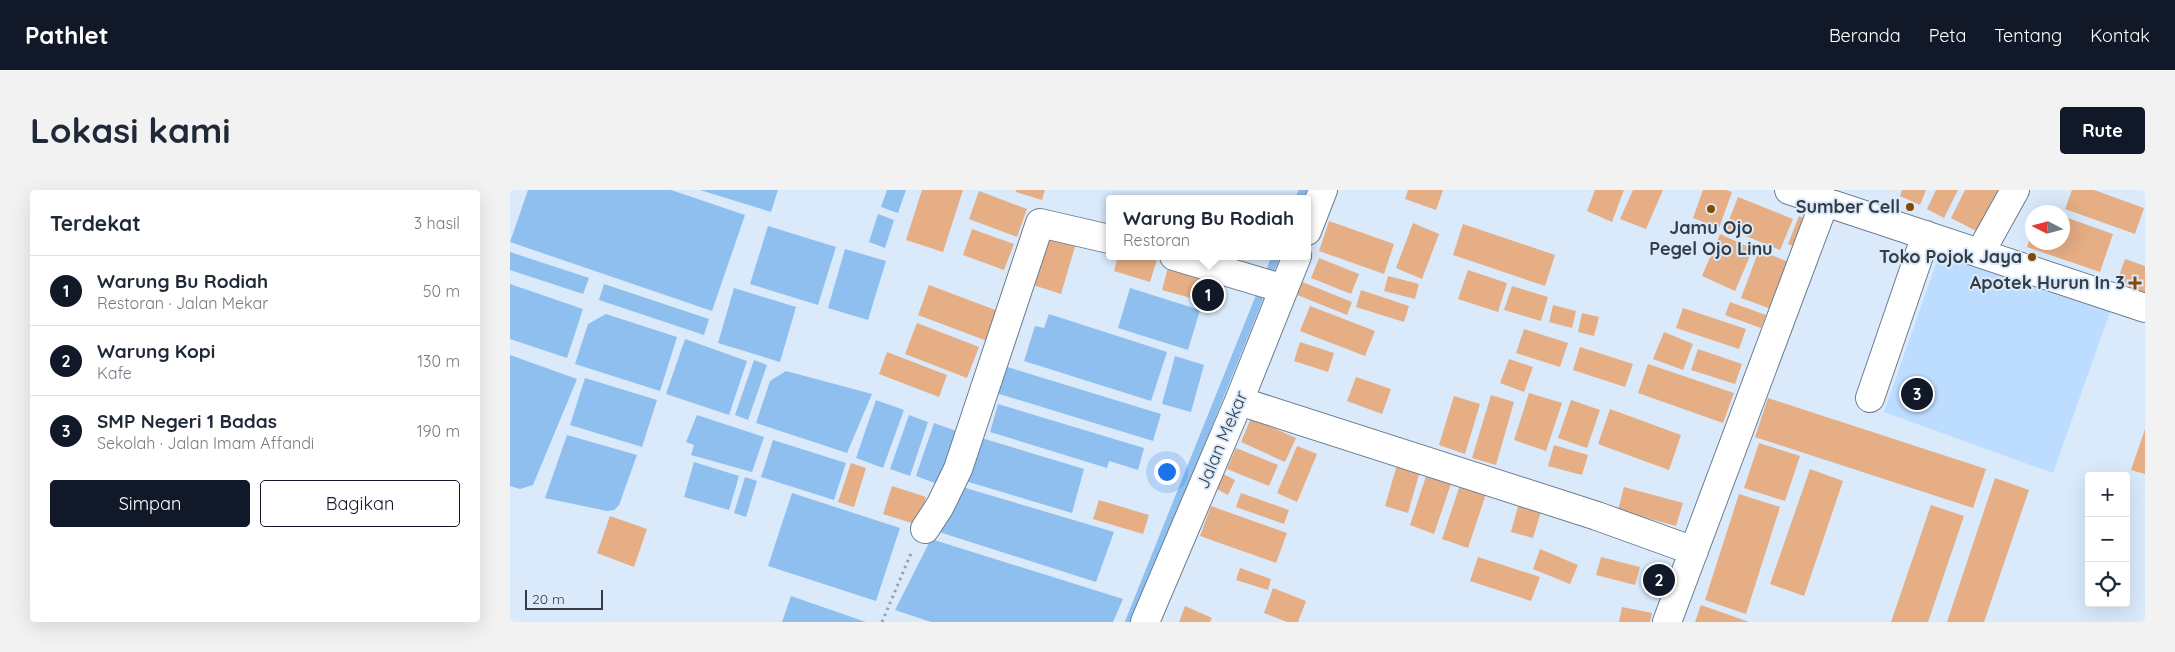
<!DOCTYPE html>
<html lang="id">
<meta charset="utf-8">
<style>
:root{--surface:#fff;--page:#f2f2f3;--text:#1f2937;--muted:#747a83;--line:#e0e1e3;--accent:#111827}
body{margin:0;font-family:Quicksand,sans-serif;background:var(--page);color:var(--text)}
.controls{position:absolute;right:15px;bottom:15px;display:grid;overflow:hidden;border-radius:5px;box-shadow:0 5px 20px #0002}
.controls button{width:45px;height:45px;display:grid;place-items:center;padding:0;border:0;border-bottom:1px solid var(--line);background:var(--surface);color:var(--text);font:25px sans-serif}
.compass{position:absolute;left:1515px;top:15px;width:45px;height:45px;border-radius:50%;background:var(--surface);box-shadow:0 5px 20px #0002;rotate:276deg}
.scale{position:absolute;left:15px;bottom:12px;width:78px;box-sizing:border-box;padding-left:5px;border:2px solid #343d45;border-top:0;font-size:14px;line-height:18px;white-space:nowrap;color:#343d45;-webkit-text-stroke:4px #daeafb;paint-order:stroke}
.you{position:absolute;left:656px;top:281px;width:18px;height:18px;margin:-12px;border:4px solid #fff;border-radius:50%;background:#1a73e8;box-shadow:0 0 0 8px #1a73e833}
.badge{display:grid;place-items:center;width:32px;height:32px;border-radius:50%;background:var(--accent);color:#fff;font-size:16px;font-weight:700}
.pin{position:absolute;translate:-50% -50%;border:2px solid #fff;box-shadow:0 1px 5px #0006}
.popup{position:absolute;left:596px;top:5px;width:205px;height:65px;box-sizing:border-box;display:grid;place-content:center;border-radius:5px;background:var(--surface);filter:drop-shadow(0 1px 4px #0005);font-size:16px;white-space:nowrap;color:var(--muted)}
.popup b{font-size:19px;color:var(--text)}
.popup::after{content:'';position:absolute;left:50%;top:100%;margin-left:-10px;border:10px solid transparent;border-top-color:var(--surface)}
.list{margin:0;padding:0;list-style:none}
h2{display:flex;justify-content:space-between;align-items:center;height:65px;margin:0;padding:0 20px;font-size:21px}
h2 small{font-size:16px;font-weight:400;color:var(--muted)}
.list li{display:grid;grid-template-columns:32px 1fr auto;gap:15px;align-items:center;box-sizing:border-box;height:70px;padding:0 20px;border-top:1px solid var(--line)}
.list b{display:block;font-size:19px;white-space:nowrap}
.list p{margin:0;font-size:16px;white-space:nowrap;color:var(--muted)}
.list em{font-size:16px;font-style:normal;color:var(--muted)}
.actions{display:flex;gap:10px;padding:15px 20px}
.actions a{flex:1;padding:11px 0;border:1px solid var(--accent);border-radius:5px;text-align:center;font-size:18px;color:var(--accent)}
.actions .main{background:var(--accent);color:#fff}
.icon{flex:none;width:28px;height:28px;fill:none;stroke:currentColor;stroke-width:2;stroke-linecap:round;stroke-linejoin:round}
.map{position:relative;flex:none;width:1635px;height:432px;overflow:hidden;border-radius:5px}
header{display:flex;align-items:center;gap:30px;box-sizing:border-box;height:70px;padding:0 25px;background:var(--accent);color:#fff}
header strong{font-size:24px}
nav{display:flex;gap:28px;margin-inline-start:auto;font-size:18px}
.intro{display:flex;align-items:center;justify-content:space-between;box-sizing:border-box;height:120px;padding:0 30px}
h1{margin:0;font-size:35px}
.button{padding:12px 22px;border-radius:5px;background:var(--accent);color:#fff;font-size:18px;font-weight:700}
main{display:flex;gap:30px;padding:0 30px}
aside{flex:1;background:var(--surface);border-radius:5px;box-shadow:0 5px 20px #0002}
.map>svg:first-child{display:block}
.green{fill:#bcddff}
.water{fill:#8fbfef}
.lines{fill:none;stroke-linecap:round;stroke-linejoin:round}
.stream{stroke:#8fbfef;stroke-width:8}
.building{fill:#e5ae84}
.minor-casing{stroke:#6a7c8f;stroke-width:30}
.path{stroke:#95a2af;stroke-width:3;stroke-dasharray:2.5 4;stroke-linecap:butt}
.minor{stroke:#fff;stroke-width:28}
.poi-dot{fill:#854905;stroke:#daeafb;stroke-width:2}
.labels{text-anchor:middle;stroke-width:4;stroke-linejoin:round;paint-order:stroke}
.poi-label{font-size:18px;font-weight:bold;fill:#343d45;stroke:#daeafb;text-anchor:end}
.street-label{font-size:18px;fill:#343d45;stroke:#daeafb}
</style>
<header>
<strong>Pathlet</strong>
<nav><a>Beranda</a><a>Peta</a><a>Tentang</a><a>Kontak</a></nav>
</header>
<div class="intro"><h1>Lokasi kami</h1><a class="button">Rute</a></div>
<main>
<aside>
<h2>Terdekat<small>3 hasil</small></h2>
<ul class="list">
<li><span class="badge">1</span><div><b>Warung Bu Rodiah</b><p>Restoran · Jalan Mekar</p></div><em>50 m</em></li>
<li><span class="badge">2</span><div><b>Warung Kopi</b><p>Kafe</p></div><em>130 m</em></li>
<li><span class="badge">3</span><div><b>SMP Negeri 1 Badas</b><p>Sekolah · Jalan Imam Affandi</p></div><em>190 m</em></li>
</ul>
<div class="actions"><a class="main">Simpan</a><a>Bagikan</a></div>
</aside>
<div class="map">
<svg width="1635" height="432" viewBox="0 0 1635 432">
<rect width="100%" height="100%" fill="#daeafb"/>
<path class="green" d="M1434,51L1605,108L1543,283L1374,222Z"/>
<path class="water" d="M18,0H161L235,25L202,121L0,52Z
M190,0H268L261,22Z
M377,0H396L388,23L371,17Z
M368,24L384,30L375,58L359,52Z
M258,36L326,57L308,115L240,94Z
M335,59L376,71L358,130L318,118Z
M0,62L79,88L73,104L0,80Z
M0,94L73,119L57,168L0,149Z
M94,94L199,129L194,145L89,110Z
M224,98L286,117L270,172L208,153Z
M620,98L690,120L678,160L608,138Z
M96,124L167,147L150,201L65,174L78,134Z
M539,124L657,162L641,211L514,171L525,136L534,138Z
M175,149L237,171L219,225L156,204Z
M0,165L67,189L23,295L10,299L0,296Z
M665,166L694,175L681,222L652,214Z
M244,170L257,175L238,230L225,225Z
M494,176L651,224L643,251L486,203Z
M276,181L362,204L337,263L246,233L260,191Z
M75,188L147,210L132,257L60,235Z
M366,210L394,220L373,278L346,268Z
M488,214L634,258L628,280L599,271L597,278L480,242Z
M187,225L254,247L242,282L181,265L184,255L176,252Z
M399,225L418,232L400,286L380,279Z
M424,233L452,243L433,296L406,286Z
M57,245L127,265L109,315L104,320L97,321L35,308Z
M465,246L574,279L562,323L452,290Z
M263,250L336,273L324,310L251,287Z
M184,272L229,286L219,320L174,307Z
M235,287L247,291L236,327L224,323Z
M449,296L604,342L586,392L426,341Z
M282,303L390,338L366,411L258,376Z
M421,349L613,409L603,432H421L385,420Z
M281,406L356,432H272Z"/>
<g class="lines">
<path class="stream" d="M789,9L793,0
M619,432L766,66"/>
</g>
<path class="building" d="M412,0H453L433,62L396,50Z
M506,0H535L532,10L506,2Z
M898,0H933L926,20L895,9Z
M1085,0H1114L1102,32L1077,21Z
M1123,0H1153L1136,39L1110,29Z
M1193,0H1216L1222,2L1209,38L1183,28Z
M1392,0H1416L1410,15L1390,6Z
M1426,0H1448L1434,28L1417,19Z
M1455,0H1496L1474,45L1441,28Z
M1562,0H1584L1634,18L1625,44L1555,19Z
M469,1L517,19L507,47L459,29Z
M1228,7L1283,29L1270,60L1216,38Z
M1289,26L1298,30L1287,58L1278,54Z
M1552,26L1603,44L1590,82L1517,57L1522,43V52H1552Z
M819,31L884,54L874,84L809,61Z
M903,33L929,44L912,89L886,78Z
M953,34L1045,65L1035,96L943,65Z
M462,39L504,54L494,80L453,65Z
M535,44L566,53L551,104L520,94Z
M1210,44L1243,59L1225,101L1192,86Z
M1249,60L1281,73L1264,120L1231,108Z
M608,66H637L647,69L640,92L604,81Z
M809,68L849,84L841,104L801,88Z
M1615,69L1635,76V111L1604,100Z
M660,70L704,82L700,100L713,103L710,116L652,100Z
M958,80L997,93L988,122L948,109Z
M878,86L909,94L905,109L874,101Z
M785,89L842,112L837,125L780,102Z
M419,95L488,121L477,151L408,125Z
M1002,96L1038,107L1031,131L994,120Z
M851,100L899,116L894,132L846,117Z
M1220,112L1256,125L1251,138L1215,125Z
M1043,115L1066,121L1062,138L1039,132Z
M800,116L865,141L855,166L790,141Z
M1173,118L1236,139L1229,159L1166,138Z
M1072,123L1089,127L1084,146L1068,142Z
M407,133L469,157L457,188L395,164Z
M1014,139L1058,153L1050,177L1006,163Z
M1154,142L1183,154L1173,180L1143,169Z
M790,152L824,163L818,182L784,171Z
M1070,157L1123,174L1115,197L1063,180Z
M1188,159L1232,174L1225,194L1181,180Z
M377,162L437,185L429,207L369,184Z
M999,169L1023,177L1014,202L990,193Z
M1138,174L1224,203L1213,233L1128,203Z
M846,187L881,199L872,224L837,211Z
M1019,203L1052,213L1036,261L1004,250Z
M981,205L1004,212L986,275L962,268Z
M944,206L970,214L955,264L929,255Z
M1258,208L1476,279L1463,318L1245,247Z
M1061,210L1090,220L1077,258L1048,248Z
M1100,219L1171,245L1159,280L1088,254Z
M741,228L786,248L775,272L731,252Z
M1635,239V284L1621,280Z
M1249,253L1290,266L1275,311L1234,298Z
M1044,255L1078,265L1072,285L1038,276Z
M787,256L807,264L787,312L767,303Z
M726,258L768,275L759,296L717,279Z
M889,268L912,274L898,323L875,316Z
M341,273L356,278L344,317L328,312Z
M919,277L944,285L924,344L900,335Z
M1300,279L1333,291L1294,406L1260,394Z
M706,280L725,290L718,305L699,295Z
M1485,288L1519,300L1474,432H1437Z
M952,289L978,298L958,358L932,349Z
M382,296L416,307L408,335L373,324Z
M1114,297L1173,313L1166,336L1108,320Z
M731,303L779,320L774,334L726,317Z
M1229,304L1270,317L1236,424L1195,410Z
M1010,309L1033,315L1023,348L1001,342Z
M589,310L639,325L633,344L583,329Z
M1421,315L1454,326L1418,432H1381Z
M701,316L777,343L766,373L690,346Z
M100,326L137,339L124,377L87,363Z
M1030,359L1068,375L1060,394L1023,379Z
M968,367L1030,387L1021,411L960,391Z
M1091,367L1130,377L1125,395L1086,385Z
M730,378L761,389L758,400L726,390Z
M763,398L796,411L788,432H777L754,423Z
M1191,415L1239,432H1185Z
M675,416L702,428L700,432H669Z
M1112,417L1142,423L1140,432H1109Z"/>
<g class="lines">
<g class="minor-casing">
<path id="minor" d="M1279,0L1635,118
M797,41L813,0
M1470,63L1505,0
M664,66L774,99
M1360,208L1416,45
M729,211L1087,326L1184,361
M415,339L430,316L448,279L530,33L599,49
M635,432L729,211L787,66
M1157,432L1315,11"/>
</g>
<path class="path" d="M372,432L402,361"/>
<use href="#minor" class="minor"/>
</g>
<g class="poi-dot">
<circle cx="1400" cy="17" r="5"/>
<circle cx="1201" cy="19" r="5"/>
<circle cx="1522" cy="67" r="5"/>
<path d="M1622.5 85.5h5v5h5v5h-5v5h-5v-5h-5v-5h5z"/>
</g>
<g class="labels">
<g class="poi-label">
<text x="1390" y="23">Sumber Cell</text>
<text x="1201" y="44" text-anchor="middle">Jamu Ojo<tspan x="1201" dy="21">Pegel Ojo Linu</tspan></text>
<text x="1512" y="73">Toko Pojok Jaya</text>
<text x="1615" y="99">Apotek Hurun In 3</text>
</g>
<g class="street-label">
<text transform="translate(712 250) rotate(-67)" y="6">Jalan Mekar</text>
</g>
</g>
</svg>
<div class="controls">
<button>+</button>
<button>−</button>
<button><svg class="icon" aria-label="locate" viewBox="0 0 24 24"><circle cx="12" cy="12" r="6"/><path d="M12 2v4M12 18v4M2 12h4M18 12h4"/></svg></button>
</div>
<svg class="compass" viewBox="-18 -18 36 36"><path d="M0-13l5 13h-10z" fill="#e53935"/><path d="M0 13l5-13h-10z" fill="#747a83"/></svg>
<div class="scale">20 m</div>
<div class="you"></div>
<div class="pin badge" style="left:698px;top:105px">1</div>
<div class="popup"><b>Warung Bu Rodiah</b>Restoran</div>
<div class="pin badge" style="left:1149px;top:390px">2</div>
<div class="pin badge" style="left:1407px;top:204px">3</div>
</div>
</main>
